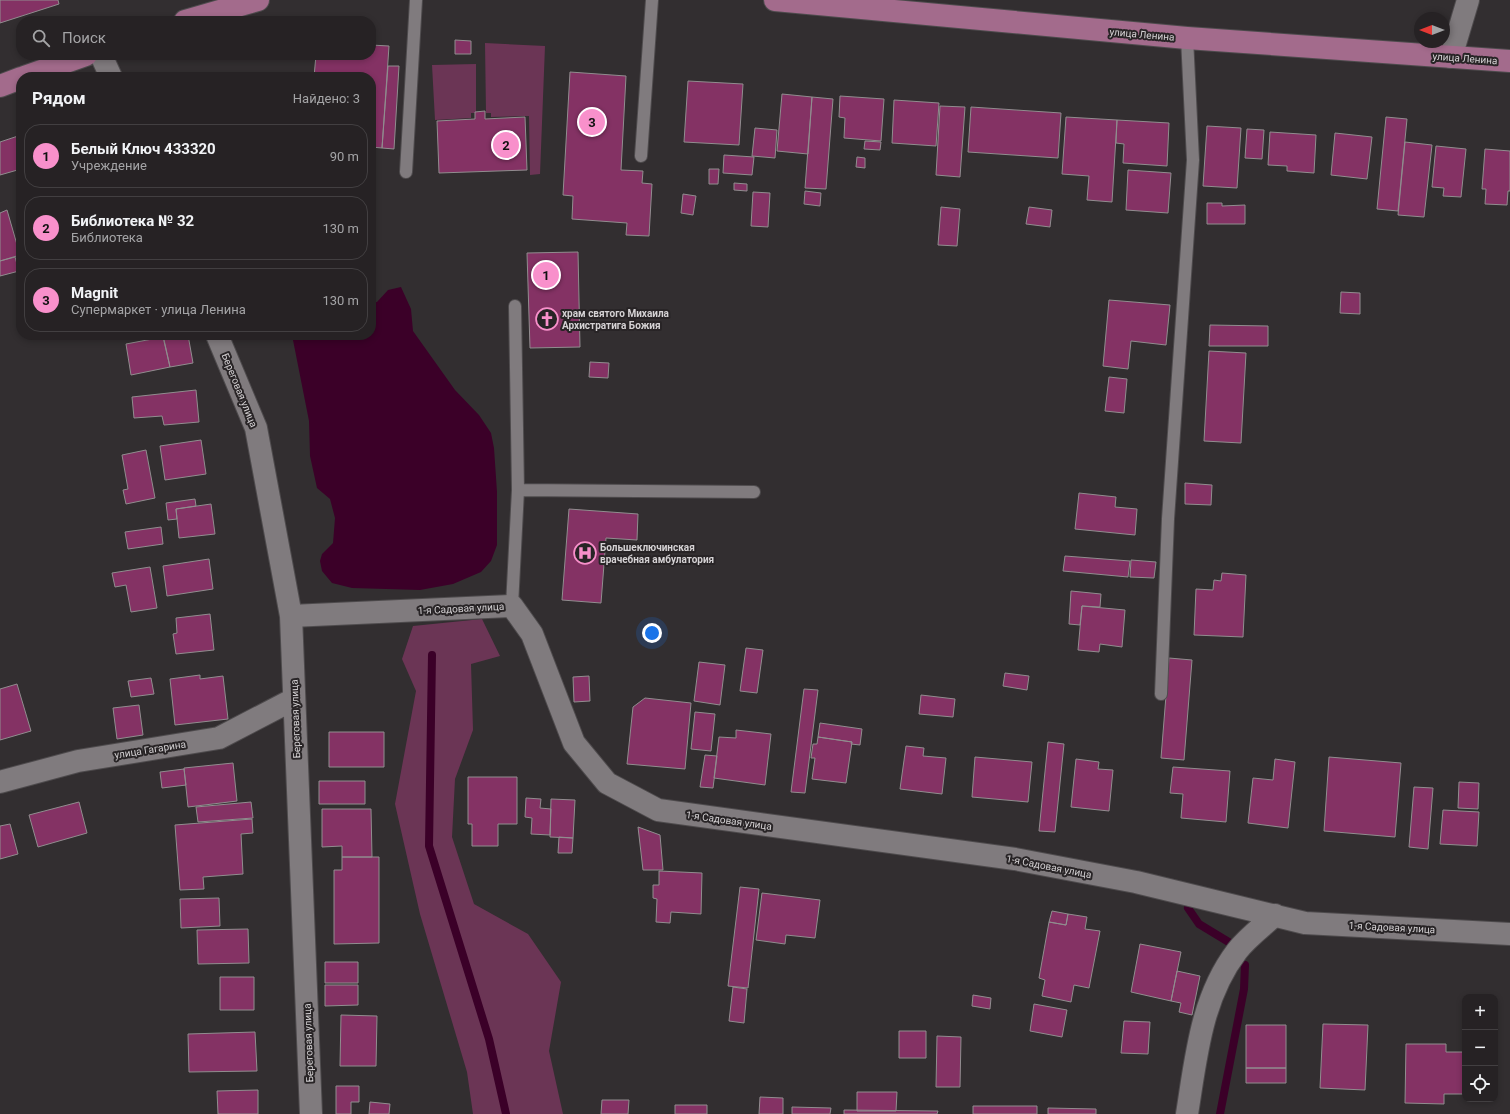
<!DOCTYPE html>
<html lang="ru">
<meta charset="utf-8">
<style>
:root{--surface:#262224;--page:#2e2a2c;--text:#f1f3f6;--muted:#a4a4a6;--line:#423f41;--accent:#f890cb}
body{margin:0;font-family:Roboto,sans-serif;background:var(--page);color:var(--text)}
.controls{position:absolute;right:12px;bottom:12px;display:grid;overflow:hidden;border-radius:8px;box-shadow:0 2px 6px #0003}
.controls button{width:36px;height:36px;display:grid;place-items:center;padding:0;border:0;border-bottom:1px solid var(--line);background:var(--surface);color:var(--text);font:20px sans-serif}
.compass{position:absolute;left:1414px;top:12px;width:36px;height:36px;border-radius:50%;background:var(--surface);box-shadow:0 2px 6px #0003;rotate:270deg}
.you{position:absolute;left:652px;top:633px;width:14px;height:14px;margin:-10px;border:3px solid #fff;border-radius:50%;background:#1a73e8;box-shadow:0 0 0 6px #1a73e833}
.badge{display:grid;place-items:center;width:26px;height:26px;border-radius:50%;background:var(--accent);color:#111;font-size:13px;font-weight:700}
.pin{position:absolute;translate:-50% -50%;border:2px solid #fff;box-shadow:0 1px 4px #0006}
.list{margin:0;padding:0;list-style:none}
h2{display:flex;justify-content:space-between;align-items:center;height:52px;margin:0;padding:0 16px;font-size:17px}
h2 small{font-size:13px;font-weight:400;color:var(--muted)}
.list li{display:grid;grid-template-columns:26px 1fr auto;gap:12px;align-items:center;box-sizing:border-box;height:64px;margin:0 8px 8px;padding:0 8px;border:1px solid var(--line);border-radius:16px}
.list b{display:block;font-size:15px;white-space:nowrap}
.list p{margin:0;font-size:13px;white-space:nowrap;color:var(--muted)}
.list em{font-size:13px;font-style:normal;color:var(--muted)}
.icon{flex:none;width:22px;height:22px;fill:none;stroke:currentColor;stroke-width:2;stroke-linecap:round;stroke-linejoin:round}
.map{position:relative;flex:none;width:1510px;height:1114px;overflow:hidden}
.search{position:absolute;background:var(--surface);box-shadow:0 2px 6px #0003;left:16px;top:16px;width:360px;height:44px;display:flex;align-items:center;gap:10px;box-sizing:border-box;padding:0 14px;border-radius:16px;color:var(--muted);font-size:15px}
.panel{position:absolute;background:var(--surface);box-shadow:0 2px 6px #0003;left:16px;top:72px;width:360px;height:268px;border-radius:16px}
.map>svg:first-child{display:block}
.green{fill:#6b3555}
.water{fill:#3b0028}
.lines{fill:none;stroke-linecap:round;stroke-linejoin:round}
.stream{stroke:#3b0028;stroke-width:8}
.building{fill:#843264;stroke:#918d8f}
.lane-casing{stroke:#4e4b4d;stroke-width:14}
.street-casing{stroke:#4e4b4d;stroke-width:24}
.primary-casing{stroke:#4e4b4d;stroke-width:24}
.lane{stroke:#807b7e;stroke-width:12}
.street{stroke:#807b7e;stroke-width:22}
.primary{stroke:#a36b8c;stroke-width:22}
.labels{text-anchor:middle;stroke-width:4;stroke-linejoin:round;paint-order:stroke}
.street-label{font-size:10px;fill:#d5d2d4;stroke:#282426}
.poi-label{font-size:10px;font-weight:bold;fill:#d5d2d4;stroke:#282426;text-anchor:start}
</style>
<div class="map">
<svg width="1510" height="1114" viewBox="0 0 1510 1114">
<rect width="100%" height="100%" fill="#322e30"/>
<path class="green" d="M485,43L545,46L540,174L530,175L529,116L491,117V113H486Z
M476,64V113H471V118L435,120L432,65Z
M482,619L500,656L471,664L473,730L455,779L452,837L474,904L528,934L561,982L549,1051L563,1114H473L467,1072L420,914L395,804L416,691L402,659L413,626Z"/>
<path class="water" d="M401,287L411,309L413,331L455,390L479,415L491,433L494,448L497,492V545L491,561L481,572L453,584L420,590L352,588L332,583L322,571L320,561L322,554L333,543L335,518L330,499L317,488L310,456L309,421L292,335H371V303L377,302L388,290Z"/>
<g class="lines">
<path class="stream" d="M432,655L429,846L489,1039L506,1114
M1188,908L1199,924L1232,944
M1220,1114L1244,989L1245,965"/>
</g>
<path class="building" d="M0,0H58L59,4L0,23Z
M455,40L471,41V54H455Z
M371,45L389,46L382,148L371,147V77H314L316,55H371Z
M388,66H399L394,149L382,148Z
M570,72L626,76L621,170L643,171L642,183L652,184L649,236L626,235L627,223L572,219L573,196L563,195Z
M688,81L743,84L739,145L684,142Z
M782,94L812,97L808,154L777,151Z
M840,96L884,99L881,141L844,138L845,118L839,117Z
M812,97L833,99L826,189L805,188Z
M894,100L939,103L936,146L892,143Z
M940,106L965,107L960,177L936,175Z
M971,107L1061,113L1058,158L968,152Z
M485,111V119L525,117L527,170L439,173L437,121L475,119V112Z
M1066,117L1117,120L1112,202L1087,200L1089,176L1062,174Z
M1386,117L1407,119L1398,211L1377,209Z
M1117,120L1169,123L1167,166L1123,163L1124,144L1116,143Z
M1207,126L1241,128L1237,188L1203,186Z
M755,128L777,130L775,158L752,156Z
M1247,129L1264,130L1262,159L1245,158Z
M1270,132L1316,135L1314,173L1287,171V166L1268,165Z
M1335,133L1372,137L1367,179L1331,175Z
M21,135V169L0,175V142Z
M865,141L881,142L880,150L864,149Z
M1405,142L1432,145L1424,217L1398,215Z
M1436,146L1466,149L1461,197L1443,196L1444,188L1432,187Z
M1485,149L1510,151V191H1508L1507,205L1485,204L1486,189H1482Z
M724,155L754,157L752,175L723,173Z
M857,157L865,158V168L856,167Z
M709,169H719L718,184H709Z
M1128,170L1171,173L1168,213L1126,210Z
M734,183L747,184V191L734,190Z
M805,191L821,193L820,206L804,204Z
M753,192L770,193L768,227L751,226Z
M683,194L696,196L693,215L681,213Z
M1207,203H1222V206L1245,205V224H1207Z
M941,207L960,209L957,246L938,245Z
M1029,207L1052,210L1050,227L1026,224Z
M7,210L20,255L0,261V213Z
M578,252L580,347L530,348L527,253Z
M15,257L19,271L0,276V261Z
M1341,292L1360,293V314L1340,313Z
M1109,300L1170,305L1166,345L1131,341L1128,369L1103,366Z
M1210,325L1268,326V346H1209Z
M163,335H188L193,363L170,367Z
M163,337L170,367L131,375L126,344Z
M1209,351L1246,353L1241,443L1204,441Z
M590,362L609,363L608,378L589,377Z
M1109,377L1127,379L1124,413L1105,411Z
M196,390L199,422L164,425L162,416L134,418L132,397Z
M201,440L206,474L165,480L160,446Z
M146,450L155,498L126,504L123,490L128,489L122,455Z
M1185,483L1212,485L1211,505L1185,504Z
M1079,493L1116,497L1115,507L1137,509L1135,535L1075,529Z
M195,499L196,506L176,509L177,519L168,520L166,503Z
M211,504L215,534L179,538L176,509Z
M569,509L638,514L637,540L606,538L601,603L562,600Z
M161,527L163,544L128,549L125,532Z
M1065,556L1130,561L1128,577L1063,571Z
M209,559L213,589L167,596L163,566Z
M1131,560L1156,562L1154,578L1130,577Z
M150,567L157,608L131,612L126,585L115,587L112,573Z
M1222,573L1246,575L1243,637L1194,635L1196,589L1213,590L1214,580L1221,581Z
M1071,591L1101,594L1100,607L1082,606L1080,625L1069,624Z
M1082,606L1125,610L1122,647L1100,644L1099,652L1078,650Z
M210,614L214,650L176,654L173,634L177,633L176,618Z
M746,648L763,650L757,693L740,691Z
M1169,658L1192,660L1184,760L1161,758Z
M699,662L725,665L720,705L694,701Z
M1005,673L1029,676L1027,690L1003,686Z
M200,675V679L223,676L228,719L175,725L170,679Z
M589,676L590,701L574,702L573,677Z
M151,678L154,694L131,697L128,681Z
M17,684L31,731L0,740V689Z
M804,689L818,690L805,793L791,792Z
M921,695L955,699L953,717L919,714Z
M645,698L691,703L685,769L627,764L633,707Z
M139,705L143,735L117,739L113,708Z
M695,712L715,714L711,751L691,749Z
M820,723L862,729L860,745L851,744L852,742L818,737Z
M736,730L771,734L765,785L714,778L719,737L736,738Z
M329,732H384V767H329Z
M818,737L852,742L846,783L812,779L815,758H811L813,744H817Z
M1048,742L1064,744L1055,832L1039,831Z
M906,746L924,748L923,756L946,758L942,794L900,789Z
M705,755L717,756L713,788L700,787Z
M975,757L1032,762L1028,802L972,797Z
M1329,757L1401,763L1395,837L1324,831Z
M1076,759L1099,762L1098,769L1113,770L1109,811L1071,807Z
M1275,759L1295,762L1288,828L1248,823L1253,778L1273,780Z
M233,763L237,801L188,807L184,768Z
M1173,767L1230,771L1226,822L1181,818L1183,794L1170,793Z
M184,769L186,785L162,788L160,772Z
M468,777H517V824H498V846H472V824H468Z
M319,781H365V804H319Z
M1459,782L1479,783L1478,809L1458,808Z
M1414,787L1433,788L1428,849L1409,847Z
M526,798L541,799L540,808L551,809L550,835L531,834L532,818L525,817Z
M551,799L575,800L573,838L550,837Z
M79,802L87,833L38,847L29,815Z
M251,802L253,818L198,822L196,807Z
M322,809H371L372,857H342V846L322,847Z
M1443,810L1479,812L1477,846L1440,844Z
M252,819L253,833L241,834L243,874L203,877L204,889L180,890L175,825Z
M10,824L18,854L0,859V826Z
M638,827L660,835L663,870H643Z
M559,837L573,838L572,853H558Z
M342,857H379V943L334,944V870H342Z
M659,871L702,873L701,914L671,912L670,923L656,922L657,899L653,898V885H659Z
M740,887L759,889L748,988L728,986Z
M762,893L820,900L815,938L786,935L785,944L756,940Z
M219,898L220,926L181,928L180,899Z
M1052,911L1068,914L1066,925L1049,922Z
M1068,914L1087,917L1085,929L1100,931L1089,988L1074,985L1071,1002L1042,996L1045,980L1039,978L1049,922L1066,925Z
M248,929L249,963L198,964L197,930Z
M1140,944L1181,952L1171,1001L1131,992Z
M325,962H358V983H325Z
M1177,971L1200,976L1192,1015L1179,1012L1181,1003L1171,1001Z
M220,977H254V1010H220Z
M325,985H358V1005L325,1006Z
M733,987L747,989L744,1023L729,1021Z
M973,995L991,998L990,1009L972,1006Z
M1034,1004L1067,1010L1062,1037L1030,1031Z
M341,1015L377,1016L376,1066H340Z
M1124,1021L1150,1022L1148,1054L1121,1053Z
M1323,1024L1368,1025L1365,1090L1320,1088Z
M1246,1025H1286V1068H1246Z
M899,1031H926V1058H899Z
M255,1032L257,1071L189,1072L188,1034Z
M937,1036L961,1037L960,1087H936Z
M1406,1044H1446V1052H1465L1464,1094H1444V1104L1405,1103Z
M1246,1068H1286V1083H1246Z
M336,1086H359V1102H351V1114H336Z
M258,1090V1114H218L217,1091Z
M857,1092H897L896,1111H857Z
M760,1097L783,1098V1114H759Z
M602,1100H629L628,1114H601Z
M370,1102L390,1104L389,1114H369Z
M675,1105H707V1114H675Z
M973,1106H1037V1114H973Z
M792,1107L831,1108L830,1114H792Z
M1048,1108L1096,1109V1114H1048Z
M844,1110L938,1111L937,1114H844Z"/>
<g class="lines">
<g class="lane-casing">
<path id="lane" d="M641,156L652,0
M406,172L416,0
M518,490L754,492
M512,606L518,490L515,306
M1161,694L1168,519L1193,160L1187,38"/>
</g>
<g class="street-casing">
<path id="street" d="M101,55L111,77
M1451,57L1468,0
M217,335L256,428L291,616L311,1114
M291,616L512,606L532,634L574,743L607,783L658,810L1015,859L1136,882L1305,923L1510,934
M0,782L78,761L219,738L294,699
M1187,1114C1196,1058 1201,998 1237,951C1247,938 1262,927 1275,915"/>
</g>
<g class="primary-casing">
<path id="primary" d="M775,0L1187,38L1510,61
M185,21L258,0
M24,77L86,55
M0,86L21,78"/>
</g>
<use href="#lane" class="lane"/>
<use href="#street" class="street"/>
<use href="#primary" class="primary"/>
</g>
<defs>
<g id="church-ring" transform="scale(1.15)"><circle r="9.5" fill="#282426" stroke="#f890cb" stroke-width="1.5"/><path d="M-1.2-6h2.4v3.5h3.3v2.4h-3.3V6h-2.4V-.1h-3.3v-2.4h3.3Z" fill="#f890cb"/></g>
<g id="hospital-ring" transform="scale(1.15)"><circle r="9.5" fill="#282426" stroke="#f890cb" stroke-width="1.5"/><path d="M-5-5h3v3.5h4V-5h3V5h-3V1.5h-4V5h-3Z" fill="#f890cb"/></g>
</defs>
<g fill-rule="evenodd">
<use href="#church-ring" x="547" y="319"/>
<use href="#hospital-ring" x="585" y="553"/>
</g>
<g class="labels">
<g class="street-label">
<text transform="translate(1142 34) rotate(5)" y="4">улица Ленина</text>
<text transform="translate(1465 58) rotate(4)" y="4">улица Ленина</text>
<text transform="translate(240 390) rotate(68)" y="4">Береговая улица</text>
<text transform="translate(461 608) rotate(-3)" y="4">1-я Садовая улица</text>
<text transform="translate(295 719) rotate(-92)" y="4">Береговая улица</text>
<text transform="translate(150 749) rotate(-9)" y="4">улица Гагарина</text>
<text transform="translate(729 820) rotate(8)" y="4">1-я Садовая улица</text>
<text transform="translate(1049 866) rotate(11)" y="4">1-я Садовая улица</text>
<text transform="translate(1392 927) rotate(3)" y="4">1-я Садовая улица</text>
<text transform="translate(308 1043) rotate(-92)" y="4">Береговая улица</text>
</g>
<g class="poi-label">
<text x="562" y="317">храм святого Михаила<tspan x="562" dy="12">Архистратига Божия</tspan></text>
<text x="600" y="551">Большеключинская<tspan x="600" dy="12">врачебная амбулатория</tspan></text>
</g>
</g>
</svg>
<div class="controls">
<button>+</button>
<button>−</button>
<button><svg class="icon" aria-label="locate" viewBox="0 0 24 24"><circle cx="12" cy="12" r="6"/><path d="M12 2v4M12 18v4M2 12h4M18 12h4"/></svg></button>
</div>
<svg class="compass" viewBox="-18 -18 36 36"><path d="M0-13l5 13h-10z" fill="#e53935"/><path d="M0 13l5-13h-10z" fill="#a4a4a6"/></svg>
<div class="you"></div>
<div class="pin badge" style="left:546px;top:275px">1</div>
<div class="pin badge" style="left:506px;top:145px">2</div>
<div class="pin badge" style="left:592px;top:122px">3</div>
<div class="search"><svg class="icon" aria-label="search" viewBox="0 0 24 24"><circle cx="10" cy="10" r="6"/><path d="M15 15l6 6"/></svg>Поиск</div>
<section class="panel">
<h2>Рядом<small>Найдено: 3</small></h2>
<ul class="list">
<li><span class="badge">1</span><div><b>Белый Ключ 433320</b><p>Учреждение</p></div><em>90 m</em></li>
<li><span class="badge">2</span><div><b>Библиотека № 32</b><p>Библиотека</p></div><em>130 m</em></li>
<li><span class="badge">3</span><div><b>Magnit</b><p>Супермаркет · улица Ленина</p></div><em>130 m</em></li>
</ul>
</section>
</div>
